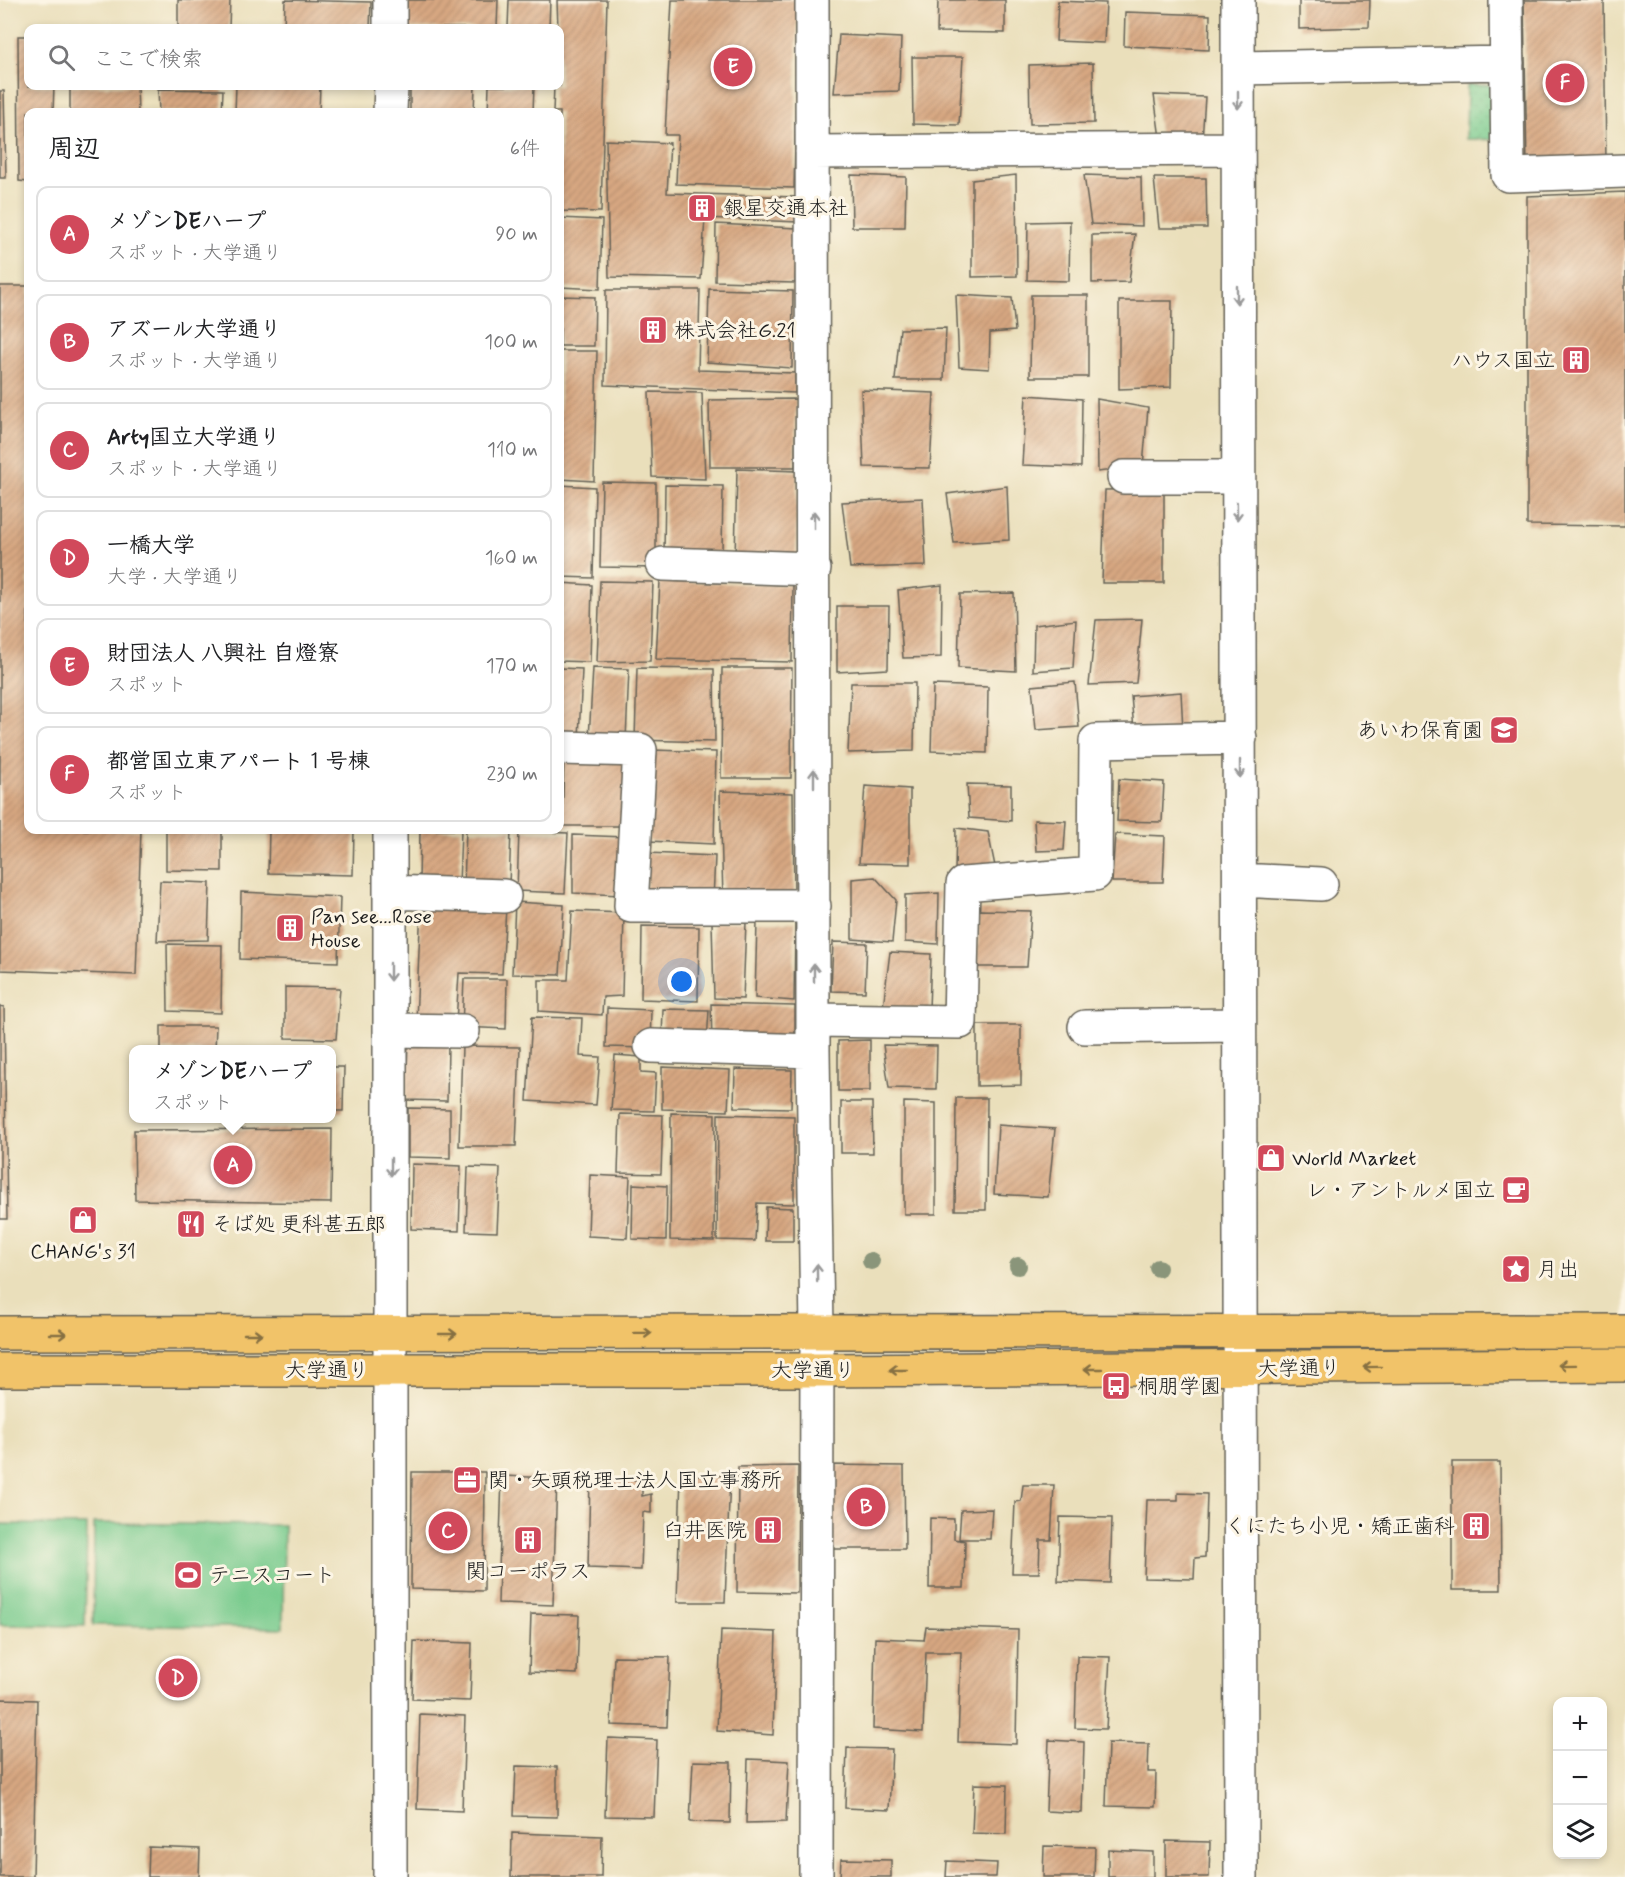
<!DOCTYPE html>
<html lang="ja">
<meta charset="utf-8">
<style>
:root{--surface:#fff;--page:#f6f6f6;--text:#202124;--muted:#757577;--line:#e0e0e0;--accent:#d1495b}
body{margin:0;font-family:Mynerve,"Klee One",sans-serif;background:var(--page);color:var(--text)}
.controls{position:absolute;right:18px;bottom:18px;display:grid;overflow:hidden;border-radius:12px;box-shadow:0 3px 9px #0003}
.controls button{width:54px;height:54px;display:grid;place-items:center;padding:0;border:0;border-bottom:2px solid var(--line);background:var(--surface);color:var(--text);font:30px sans-serif}
.you{position:absolute;left:682px;top:982px;width:21px;height:21px;margin:-15px;border:4px solid #fff;border-radius:50%;background:#1a73e8;box-shadow:0 0 0 9px #1a73e833}
.badge{display:grid;place-items:center;width:39px;height:39px;border-radius:50%;background:var(--accent);color:#fff;font-size:20px;font-weight:700}
.pin{position:absolute;translate:-50% -50%;border:3px solid #fff;box-shadow:0 2px 6px #0006}
.popup{position:absolute;left:129px;top:1045px;width:207px;height:78px;box-sizing:border-box;display:grid;place-content:center;border-radius:12px;background:var(--surface);filter:drop-shadow(0 2px 4px #0005);font-size:20px;white-space:nowrap;color:var(--muted)}
.popup b{font-size:22px;color:var(--text)}
.popup::after{content:'';position:absolute;left:50%;top:100%;margin-left:-12px;border:12px solid transparent;border-top-color:var(--surface)}
.list{margin:0;padding:0;list-style:none}
h2{display:flex;justify-content:space-between;align-items:center;height:78px;margin:0;padding:0 24px;font-size:26px}
h2 small{font-size:20px;font-weight:400;color:var(--muted)}
.list li{display:grid;grid-template-columns:39px 1fr auto;gap:18px;align-items:center;box-sizing:border-box;height:96px;margin:0 12px 12px;padding:0 12px;border:2px solid var(--line);border-radius:12px}
.list b{display:block;font-size:22px;white-space:nowrap}
.list p{margin:0;font-size:20px;white-space:nowrap;color:var(--muted)}
.list em{font-size:20px;font-style:normal;color:var(--muted)}
.icon{flex:none;width:33px;height:33px;fill:none;stroke:currentColor;stroke-width:2;stroke-linecap:round;stroke-linejoin:round}
.map{position:relative;flex:none;width:1625px;height:1877px;overflow:hidden}
.search{position:absolute;background:var(--surface);box-shadow:0 3px 9px #0003;left:24px;top:24px;width:540px;height:66px;display:flex;align-items:center;gap:15px;box-sizing:border-box;padding:0 21px;border-radius:12px;color:var(--muted);font-size:22px}
.panel{position:absolute;background:var(--surface);box-shadow:0 3px 9px #0003;left:24px;top:108px;width:540px;height:726px;border-radius:12px}
.map>svg:first-child{display:block}
.park{fill:url(#park-dots);stroke:#4a7454;stroke-width:1.5}
.garden{fill:#78cb8d;stroke:#4a7454;stroke-width:1.5}
.building{fill:url(#building-hatch)}
.lines{fill:none;stroke-linecap:round;stroke-linejoin:round}
.minor-casing{stroke:#646054;stroke-width:36}
.major-casing{stroke:#646054;stroke-width:36}
.minor{stroke:#fff;stroke-width:33}
.major{stroke:#f1c369;stroke-width:33}
.tree{fill:#8a957a}
.oneway{stroke:#999}
.oneway2{stroke:#867042}
.labels{text-anchor:middle;stroke-width:6;stroke-linejoin:round;paint-order:stroke}
.poi-label{font-size:21px;fill:#1c1c1c;stroke:#fcf5e5;text-anchor:start}
.street-label{font-size:21px;fill:#1c1c1c;stroke:#fcf5e5}
</style>
<div class="map">
<svg width="1625" height="1877" viewBox="0 0 1625 1877">
<defs>
<pattern id="park-dots" width="8" height="8" patternUnits="userSpaceOnUse" patternTransform="scale(1.5)"><rect width="8" height="8" fill="#78cb8d"/><path d="M2 2h.1M6 6h.1" fill="none" stroke="#67ae79" stroke-width="1.8" stroke-linecap="round"/></pattern>
<pattern id="building-hatch" width="6" height="6" patternUnits="userSpaceOnUse" patternTransform="scale(1.5)"><rect width="6" height="6" fill="#d7a781"/><path d="M-1 1l2-2M0 6l6-6M5 7l2-2" fill="none" stroke="#b88f6f"/></pattern>
</defs>
<rect width="100%" height="100%" fill="#fcf5e5"/>
<filter id="ink" filterUnits="userSpaceOnUse"><feTurbulence type="fractalNoise" baseFrequency=".0167" numOctaves="2"/><feDisplacementMap in="SourceGraphic" scale="12" xChannelSelector="R" yChannelSelector="G"/><feConvolveMatrix kernelMatrix="1 2 1 2 8 2 1 2 1" color-interpolation-filters="sRGB"/></filter>
<filter id="wash" filterUnits="userSpaceOnUse"><feTurbulence type="fractalNoise" baseFrequency=".008" numOctaves="4" result="noise"/><feDisplacementMap in="SourceGraphic" scale="24" xChannelSelector="R" yChannelSelector="G"/><feGaussianBlur stdDeviation="1.35" result="paint"/><feColorMatrix in="noise" values="0 0 0 0 0 0 0 0 0 0 0 0 0 0 0 0 0 1.4 0 .05"/><feComposite in="paint" operator="in"/></filter>
<g filter="url(#wash)">
<rect width="100%" height="100%" fill="#eadfbb"/>
<path class="park" d="M1467,85H1496L1503,140L1466,139Z"/>
<path class="garden" d="M94,1523L284,1525L283,1628L93,1625Z
M0,1524L87,1525L85,1626L0,1625Z"/>
<g id="blocks">
<path class="building" d="M178,0H230L229,28H178Z
M285,0L371,2L370,28H284Z
M406,0H498L497,28H406Z
M509,0H550L549,28H508Z
M557,0H607L601,212L560,211V112H553L554,86H560Z
M672,0H798L794,188L676,184L678,135H665Z
M938,0H1005V33L937,32Z
M1299,0H1370L1369,27L1299,29Z
M1524,0H1604L1606,166H1527Z
M1058,1L1106,3L1104,43L1056,41Z
M1125,12L1210,15L1209,50L1124,46Z
M839,35L901,38L899,91L834,93Z
M18,36H28V86H54L53,112H28V182L19,181Z
M912,57H963L959,125L913,124Z
M1093,63L1094,123L1030,124L1029,65Z
M70,86H137L138,112H70Z
M236,86H320L319,112H235Z
M410,86H475L474,112H410Z
M489,86H534L533,112H488Z
M158,89L223,90L222,112H159Z
M0,91H4L6,178H0Z
M1154,95L1205,97L1202,141L1160,138Z
M606,140L670,143L667,193L797,197L798,222L705,218L701,279L609,277Z
M851,175L906,177L905,227H852Z
M1016,175L1017,276L972,277V180Z
M1084,175L1141,177L1142,226L1091,224Z
M1154,178H1206L1207,228H1159Z
M1625,192V526L1527,525V196Z
M560,218L602,220L600,289L560,287Z
M1070,221L1069,281L1027,280L1028,222Z
M716,224L797,228L795,283L715,281Z
M1135,234L1129,282L1092,283V235Z
M0,286H28V830H141L136,975L0,970Z
M709,289L793,291L792,368L707,362Z
M606,290H700L698,370L795,373V393L605,385Z
M956,295L1012,298L1015,331L990,333L989,369L959,367Z
M1031,295H1088V377H1030Z
M560,296L595,297L594,346H560Z
M1119,301H1172L1171,387L1119,389Z
M946,328L944,380H895L900,329Z
M560,351H597L594,481L560,479Z
M861,390L934,393L930,468L864,467Z
M649,392L702,393L705,479L652,477Z
M1026,395L1082,399L1081,467L1022,465Z
M796,399L795,467H710L709,400Z
M1097,399L1148,408L1143,466L1098,472Z
M737,469L797,471L796,560L735,559Z
M602,482L656,483V568L600,567Z
M560,485L595,487L593,578L560,577Z
M665,485L723,486L722,552L664,554Z
M1007,486L1009,540L954,543L947,494Z
M1164,489V583H1102L1105,490Z
M923,498L926,566L850,568L842,502Z
M600,581L653,582L650,661L597,662Z
M660,581L793,585L792,662L656,659Z
M560,583L592,585L590,662L560,661Z
M942,585L941,657L903,658L898,590Z
M1014,593L1016,671L958,668L960,594Z
M837,606H889L888,669L837,672Z
M1142,619L1136,683L1089,685L1096,620Z
M1076,620L1073,668L1033,671L1034,625Z
M560,668L582,669L579,739L560,738Z
M593,668L629,669L626,740L589,739Z
M637,668L714,669L715,742L635,740Z
M722,668H792L791,778H721Z
M1075,682L1079,727L1036,730L1032,686Z
M851,683H915L914,751L848,753Z
M933,685L988,687L987,753L931,751Z
M1181,692L1183,730L1134,729L1131,696Z
M652,750L716,752L714,844L648,841Z
M564,757L627,760L625,826H562Z
M1119,779L1164,782L1162,822L1117,821Z
M967,784L1011,785V821L969,818Z
M865,786L910,789V864L859,863Z
M720,791L793,793L794,899H723Z
M1034,820L1066,821L1064,850L1036,851Z
M956,828L988,832L996,871L955,872Z
M166,830H222V871L166,870Z
M269,830H354L353,875L268,873Z
M420,830H461L459,885L419,883Z
M466,830H511L509,886L464,884Z
M519,831L568,833L565,893L517,891Z
M1115,834L1165,836L1163,882H1112Z
M573,835L625,837L622,895L573,893Z
M647,853L715,856L713,900L646,897Z
M875,877L896,900L892,942L852,939V879Z
M160,881L210,883L208,940L157,941Z
M241,892L340,897L338,962L240,959Z
M939,893L938,944L905,942V895Z
M515,902L564,905L560,975L512,974Z
M421,904L506,908L502,974L459,973L456,1023L416,1021Z
M979,910L1031,911L1027,967H977Z
M572,911L624,913L622,996L603,997L602,1015L539,1011V980H568Z
M712,922H746L743,999L714,998Z
M757,922H795L794,1001L755,998Z
M642,926L699,927L698,1001L641,999Z
M833,942L867,943L865,992L831,991Z
M167,944L222,945L221,1013L168,1011Z
M890,952L931,954L929,1009L883,1007Z
M464,979H507L506,1029L462,1027Z
M285,987L340,988L336,1039L285,1038Z
M711,1004L795,1006V1044L712,1042Z
M0,1006L4,1007L7,1219H0Z
M607,1008L651,1010L650,1048L606,1047Z
M663,1009L709,1010L707,1042L662,1040Z
M532,1017L582,1018L580,1056L600,1057L596,1105L527,1101Z
M977,1025H1021V1085L977,1086Z
M161,1026H216L215,1050H161Z
M870,1040V1091H838V1041Z
M408,1042L448,1044L447,1101L406,1100Z
M883,1045L937,1046L936,1089L889,1088Z
M462,1046L520,1047L516,1146H459Z
M615,1055L641,1057V1072L656,1073L654,1111L611,1110Z
M332,1067H344L343,1111H332Z
M662,1067L730,1070L728,1111L662,1109Z
M735,1069L792,1070L791,1108L734,1107Z
M956,1098H987L986,1210H955Z
M841,1102H872L873,1153H841Z
M904,1102L936,1103V1214H904Z
M408,1108L450,1109V1158L408,1157Z
M671,1113L715,1114L714,1241L670,1240Z
M620,1114L663,1115L661,1174L618,1173Z
M718,1114L794,1116V1204L757,1203L755,1241L717,1240Z
M998,1125L1055,1129L1048,1197L994,1194Z
M332,1129L331,1203L135,1200L134,1130Z
M412,1164L461,1166L459,1231L411,1229Z
M468,1167L500,1168L497,1232L466,1231Z
M590,1175L630,1177L627,1238L588,1236Z
M633,1184L667,1186L666,1240L632,1239Z
M766,1207L793,1208V1241H765Z
M1452,1462H1500L1501,1590H1452Z
M829,1465L904,1466L905,1549H828Z
M798,1466L797,1593L737,1592L738,1467Z
M412,1472H485L484,1591L411,1589Z
M681,1474L730,1476L725,1602H677Z
M502,1476L557,1478L553,1605L498,1603Z
M590,1478L642,1480V1496L651,1494V1513L643,1512L641,1570L588,1568Z
M1023,1485H1054L1051,1540H1040L1039,1573H1012L1015,1502L1021,1501Z
M1178,1493L1207,1494L1205,1557L1195,1558L1194,1579L1144,1578L1147,1500H1178Z
M992,1509L990,1539H959L961,1510Z
M1060,1517L1112,1518L1110,1583L1058,1581Z
M930,1518L954,1519V1539L965,1541L964,1588H929Z
M531,1614L579,1615L577,1674L529,1672Z
M926,1627L1018,1630L1016,1744L958,1742L961,1652H926L923,1732L873,1729L875,1638L924,1640Z
M721,1630L776,1632L773,1735L717,1731Z
M414,1641L472,1643L470,1701L412,1699Z
M614,1656L670,1657L667,1727L611,1725Z
M1077,1656L1110,1657L1106,1729L1075,1728Z
M0,1699L37,1700L33,1877H0Z
M420,1714L465,1716L462,1811L417,1809Z
M608,1738L657,1740L654,1817L605,1816Z
M1049,1740L1084,1742L1082,1813L1046,1811Z
M1108,1743L1149,1744L1148,1772H1156L1155,1807L1106,1806Z
M847,1748L892,1749L889,1810L845,1808Z
M748,1759L789,1761L786,1822L746,1823Z
M693,1761L731,1762L730,1823L690,1822Z
M516,1766L557,1767V1817L514,1816Z
M974,1784L1007,1785L1006,1834L972,1833Z
M512,1833L602,1836L601,1877H511Z
M1166,1841L1210,1842L1209,1877H1166Z
M1044,1846L1095,1847L1094,1877H1043Z
M149,1847L200,1849L199,1877H148Z
M1108,1850L1153,1852V1877H1108Z
M841,1859L891,1860V1877H840Z
M947,1861L997,1863L996,1877H946Z"/>
</g>
</g>
<g filter="url(#ink)">
<use href="#blocks" fill-opacity="0" stroke="#646054" stroke-width="1.5"/>
<g class="lines">
<g class="minor-casing">
<path id="minor" d="M390,0V28
M812,0L813,1051L817,1332L816,1877
M1238,0L1241,1877
M1506,0L1508,175L1625,171
M1238,68L1507,63
M390,112L391,86
M812,152L1238,149
M1124,477H1237
M663,564L814,569
M560,748L640,750L631,906H814
M390,830V1877
M1240,880L1321,884
M390,892L504,896
M814,1020L960,1022L963,884L1095,874L1096,741L1240,738
M1085,1027L1238,1025
M390,1030L463,1031
M651,1046L813,1051"/>
</g>
<g class="major-casing">
<path id="major" d="M0,1333L1625,1331
M0,1370H817L1625,1365"/>
</g>
<use href="#minor" class="minor"/>
<use href="#major" class="major"/>
</g>
<g class="tree">
<circle cx="871" cy="1261" r="9"/>
<circle cx="1018" cy="1266" r="9"/>
<circle cx="1158" cy="1268" r="9"/>
</g>
<defs><path id="oneway-shaft" d="M-6 0H5M1.5-3L5.5 0L1.5 3" fill="none" stroke-width="1.6" stroke-linecap="round" stroke-linejoin="round" transform="scale(1.5)"/></defs>
<g class="oneway">
<use href="#oneway-shaft" transform="translate(1238 100) rotate(90)"/>
<use href="#oneway-shaft" transform="translate(1237 295) rotate(90)"/>
<use href="#oneway-shaft" transform="translate(1237 511) rotate(89)"/>
<use href="#oneway-shaft" transform="translate(814 520) rotate(-90)"/>
<use href="#oneway-shaft" transform="translate(1240 769) rotate(90)"/>
<use href="#oneway-shaft" transform="translate(814 778) rotate(-90)"/>
<use href="#oneway-shaft" transform="translate(390 972) rotate(90)"/>
<use href="#oneway-shaft" transform="translate(814 973) rotate(-90)"/>
<use href="#oneway-shaft" transform="translate(391 1167) rotate(90)"/>
<use href="#oneway-shaft" transform="translate(817 1273) rotate(-91)"/>
</g>
<g class="oneway2">
<use href="#oneway-shaft" transform="translate(643 1333)"/>
<use href="#oneway-shaft" transform="translate(58 1334)"/>
<use href="#oneway-shaft" transform="translate(253 1334)"/>
<use href="#oneway-shaft" transform="translate(448 1334)"/>
<use href="#oneway-shaft" transform="translate(1567 1365) rotate(179)"/>
<use href="#oneway-shaft" transform="translate(1372 1367) rotate(179)"/>
<use href="#oneway-shaft" transform="translate(1093 1369) rotate(180)"/>
<use href="#oneway-shaft" transform="translate(898 1370) rotate(180)"/>
</g>
</g>
<defs>
<g id="building-square" transform="scale(1.5)"><rect x="-9" y="-9" width="18" height="18" rx="4" fill="#d1495b" stroke="#fcf5e5"/><path d="M-4-6H4V6H1V3H-1V6H-4ZM-2.5-4.3h1.7v1.8h-1.7ZM.8-4.3h1.7v1.8H.8ZM-2.5-1h1.7V.8h-1.7ZM.8-1h1.7V.8H.8Z" fill="#fff"/></g>
<g id="school-square" transform="scale(1.5)"><rect x="-9" y="-9" width="18" height="18" rx="4" fill="#d1495b" stroke="#fcf5e5"/><path d="M0-5L7-2L0 1L-7-2ZM-4 1L0 2.5L4 1V4Q0 6-4 4Z" fill="#fff"/></g>
<g id="shop-square" transform="scale(1.5)"><rect x="-9" y="-9" width="18" height="18" rx="4" fill="#d1495b" stroke="#fcf5e5"/><path d="M-5-2.5h2.3a2.7 3.5 0 0 1 5.4 0H5L5.5 6h-11ZM-1.5-2.5h3a1.5 2.3 0 0 0-3 0Z" fill="#fff"/></g>
<g id="cafe-square" transform="scale(1.5)"><rect x="-9" y="-9" width="18" height="18" rx="4" fill="#d1495b" stroke="#fcf5e5"/><path d="M-5.5-4.5H6V0H3Q3 3.5 0 3.5H-2.5Q-5.5 3.5-5.5 0ZM3-3.2v2h1.7v-2ZM-6 4.5H4V6H-6Z" fill="#fff"/></g>
<g id="restaurant-square" transform="scale(1.5)"><rect x="-9" y="-9" width="18" height="18" rx="4" fill="#d1495b" stroke="#fcf5e5"/><path d="M-5-6h1v4h1v-4h1v4h1v-4h1v5L-1.5 .5V6h-2V.5L-5-1ZM5-6V6H3V1.5H1.5Q1.5-4 5-6Z" fill="#fff"/></g>
<g id="sight-square" transform="scale(1.5)"><rect x="-9" y="-9" width="18" height="18" rx="4" fill="#d1495b" stroke="#fcf5e5"/><path d="M0-6L1.8-2.2L6-1.7L2.9 1.2L3.7 5.4L0 3.3L-3.7 5.4L-2.9 1.2L-6-1.7L-1.8-2.2Z" fill="#fff"/></g>
<g id="bus-square" transform="scale(1.5)"><rect x="-9" y="-9" width="18" height="18" rx="4" fill="#d1495b" stroke="#fcf5e5"/><path d="M-5-6H5V4H4V6H2V4H-2V6H-4V4H-5ZM-3.5-4V0h7V-4ZM-3.5 1.2v1.5H-2V1.2ZM2 1.2v1.5H3.5V1.2Z" fill="#fff"/></g>
<g id="office-square" transform="scale(1.5)"><rect x="-9" y="-9" width="18" height="18" rx="4" fill="#d1495b" stroke="#fcf5e5"/><path d="M-6-3h4V-5.5h4V-3h4V5H-6ZM-1-4.5V-3h2v-1.5ZM-6 0V1H6V0Z" fill="#fff"/></g>
<g id="stadium-square" transform="scale(1.5)"><rect x="-9" y="-9" width="18" height="18" rx="4" fill="#d1495b" stroke="#fcf5e5"/><path d="M0-5a6.5 5 0 1 0 0 10a6.5 5 0 1 0 0-10ZM-3.5-1.8h7v3.6h-7Z" fill="#fff"/></g>
</defs>
<g fill-rule="evenodd">
<use href="#building-square" x="702" y="208"/>
<use href="#building-square" x="653" y="330"/>
<use href="#building-square" x="1576" y="360"/>
<use href="#school-square" x="1504" y="730"/>
<use href="#building-square" x="290" y="928"/>
<use href="#shop-square" x="1271" y="1158"/>
<use href="#cafe-square" x="1516" y="1190"/>
<use href="#shop-square" x="83" y="1220"/>
<use href="#restaurant-square" x="191" y="1224"/>
<use href="#sight-square" x="1516" y="1269"/>
<use href="#bus-square" x="1116" y="1386"/>
<use href="#office-square" x="467" y="1480"/>
<use href="#building-square" x="1476" y="1526"/>
<use href="#building-square" x="768" y="1530"/>
<use href="#building-square" x="528" y="1540"/>
<use href="#stadium-square" x="188" y="1575"/>
</g>
<g class="labels">
<g class="poi-label">
<text x="723" y="215">銀星交通本社</text>
<text x="674" y="337">株式会社G.21</text>
<text x="1555" y="367" text-anchor="end">ハウス国立</text>
<text x="1483" y="737" text-anchor="end">あいわ保育園</text>
<text x="311" y="923">Pan see...Rose<tspan x="311" dy="24">House</tspan></text>
<text x="1292" y="1165">World Market</text>
<text x="1495" y="1197" text-anchor="end">レ・アントルメ国立</text>
<text x="212" y="1231">そば処 更科甚五郎</text>
<text x="83" y="1258" text-anchor="middle">CHANG's 31</text>
<text x="1537" y="1276">月出</text>
<text x="1137" y="1393">桐朋学園</text>
<text x="488" y="1487">関・矢頭税理士法人国立事務所</text>
<text x="1455" y="1533" text-anchor="end">くにたち小児・矯正歯科</text>
<text x="747" y="1537" text-anchor="end">臼井医院</text>
<text x="528" y="1578" text-anchor="middle">関コーポラス</text>
<text x="209" y="1582">テニスコート</text>
</g>
<g class="street-label">
<text transform="translate(1299 1368) rotate(-1)" y="7">大学通り</text>
<text x="327" y="1377">大学通り</text>
<text x="813" y="1377">大学通り</text>
</g>
</g>
</svg>
<div class="controls">
<button>+</button>
<button>−</button>
<button><svg class="icon" aria-label="layers" viewBox="0 0 24 24"><path d="M12 4l9 5-9 5-9-5zM3 14l9 5 9-5"/></svg></button>
</div>
<div class="you"></div>
<div class="pin badge" style="left:233px;top:1165px">A</div>
<div class="popup"><b>メゾンDEハープ</b>スポット</div>
<div class="pin badge" style="left:866px;top:1507px">B</div>
<div class="pin badge" style="left:448px;top:1531px">C</div>
<div class="pin badge" style="left:178px;top:1678px">D</div>
<div class="pin badge" style="left:733px;top:67px">E</div>
<div class="pin badge" style="left:1565px;top:83px">F</div>
<div class="search"><svg class="icon" aria-label="search" viewBox="0 0 24 24"><circle cx="10" cy="10" r="6"/><path d="M15 15l6 6"/></svg>ここで検索</div>
<section class="panel">
<h2>周辺<small>6件</small></h2>
<ul class="list">
<li><span class="badge">A</span><div><b>メゾンDEハープ</b><p>スポット · 大学通り</p></div><em>90 m</em></li>
<li><span class="badge">B</span><div><b>アズール大学通り</b><p>スポット · 大学通り</p></div><em>100 m</em></li>
<li><span class="badge">C</span><div><b>Arty国立大学通り</b><p>スポット · 大学通り</p></div><em>110 m</em></li>
<li><span class="badge">D</span><div><b>一橋大学</b><p>大学 · 大学通り</p></div><em>160 m</em></li>
<li><span class="badge">E</span><div><b>財団法人 八興社 自燈寮</b><p>スポット</p></div><em>170 m</em></li>
<li><span class="badge">F</span><div><b>都営国立東アパート１号棟</b><p>スポット</p></div><em>230 m</em></li>
</ul>
</section>
</div>
